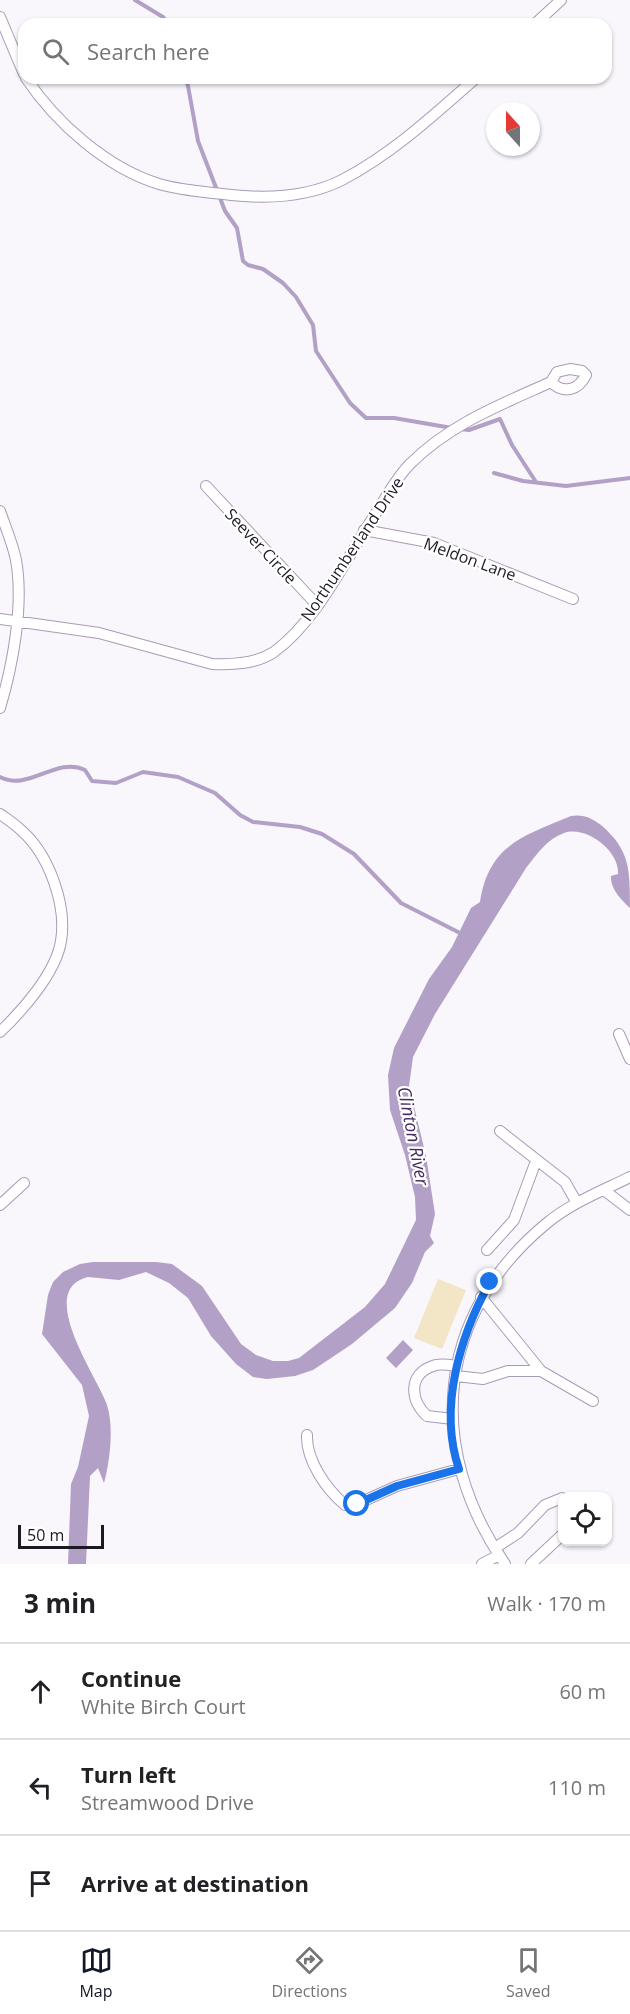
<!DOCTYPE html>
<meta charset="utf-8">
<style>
:root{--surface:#fff;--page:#f2f2f2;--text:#202124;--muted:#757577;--line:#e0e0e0;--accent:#111827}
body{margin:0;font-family:"Open Sans",sans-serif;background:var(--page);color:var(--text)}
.controls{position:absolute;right:18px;bottom:18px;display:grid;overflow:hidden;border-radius:12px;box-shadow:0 2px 4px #0004}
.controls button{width:54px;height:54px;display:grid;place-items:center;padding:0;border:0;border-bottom:2px solid var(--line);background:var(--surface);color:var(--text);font:30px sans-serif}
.compass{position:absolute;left:486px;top:102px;width:54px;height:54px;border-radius:50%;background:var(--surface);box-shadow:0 2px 4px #0004;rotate:339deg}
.scale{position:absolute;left:18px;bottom:15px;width:86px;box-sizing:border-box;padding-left:6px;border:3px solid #1d1923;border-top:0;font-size:16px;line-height:21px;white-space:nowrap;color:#1d1923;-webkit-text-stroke:4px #fff;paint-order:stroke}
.stop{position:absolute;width:18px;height:18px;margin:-14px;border:4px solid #1a73e8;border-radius:50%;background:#fff}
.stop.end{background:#1a73e8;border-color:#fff;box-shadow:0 2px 6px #0008}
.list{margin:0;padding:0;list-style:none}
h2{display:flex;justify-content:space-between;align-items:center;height:78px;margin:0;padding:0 24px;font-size:26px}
h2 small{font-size:20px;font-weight:400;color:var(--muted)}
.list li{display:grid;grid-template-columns:39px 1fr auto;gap:18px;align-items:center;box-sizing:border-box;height:96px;padding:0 24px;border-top:2px solid var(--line)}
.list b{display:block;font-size:22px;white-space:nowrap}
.list p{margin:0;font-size:20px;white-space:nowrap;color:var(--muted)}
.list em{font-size:20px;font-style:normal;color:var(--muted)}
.icon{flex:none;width:33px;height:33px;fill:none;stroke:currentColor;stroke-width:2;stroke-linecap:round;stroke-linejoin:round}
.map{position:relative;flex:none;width:630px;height:1564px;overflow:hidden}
.search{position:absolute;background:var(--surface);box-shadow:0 2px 4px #0004;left:18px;right:18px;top:18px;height:66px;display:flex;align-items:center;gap:15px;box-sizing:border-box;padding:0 21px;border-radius:18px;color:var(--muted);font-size:22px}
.sheet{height:366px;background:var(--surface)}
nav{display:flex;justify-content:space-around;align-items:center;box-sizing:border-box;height:84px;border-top:2px solid var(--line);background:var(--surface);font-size:16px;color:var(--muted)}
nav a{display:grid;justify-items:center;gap:3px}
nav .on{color:var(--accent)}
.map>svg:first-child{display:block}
.green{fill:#f3e6c7}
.water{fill:#b2a0c7}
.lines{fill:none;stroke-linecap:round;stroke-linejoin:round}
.stream{stroke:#b2a0c7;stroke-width:4}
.minor-casing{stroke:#a89bb8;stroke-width:12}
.minor{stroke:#fff;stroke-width:10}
.route{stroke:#1a73e8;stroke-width:8}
.labels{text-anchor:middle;stroke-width:4.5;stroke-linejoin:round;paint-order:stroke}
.street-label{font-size:16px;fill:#1d1923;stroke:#fff}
.water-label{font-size:18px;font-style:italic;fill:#452c5e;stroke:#fff}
</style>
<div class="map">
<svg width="630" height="1564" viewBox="0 0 630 1564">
<rect width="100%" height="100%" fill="#f9f6fc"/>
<path class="green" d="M438,1279L466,1290L442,1349L414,1338Z"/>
<path class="water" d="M571,816C584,814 591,818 601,825C630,850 630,869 630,908C621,900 610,888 611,876L618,874C620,851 586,825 564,833C547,839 537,854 526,868L435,1014L413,1057L409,1086L426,1156L435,1214L430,1236L434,1243L425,1252L412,1283L395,1308L352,1344L313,1370L295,1376L267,1379L253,1377L236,1364L211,1336L188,1298L169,1283L146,1272L119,1280L88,1277C34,1290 99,1379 107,1405C114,1427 110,1461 104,1483L98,1468L90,1476L86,1564H68L71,1484L78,1467L89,1416L82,1385L42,1334L48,1295L53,1282L63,1272L80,1264L93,1262H156L172,1264L202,1286L241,1344L256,1355L273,1361H288L299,1358L365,1307L385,1284L416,1220L415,1197L405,1155L390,1110L388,1075L394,1048L429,979L452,947L471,908L480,902C489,844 524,836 571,816Z
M403,1340L413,1350L396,1368L386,1358Z"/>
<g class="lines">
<path class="stream" d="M135,0L163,17L168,24
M185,78L188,86L198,141L225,211L237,228L243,261L248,265L263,269L283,283L296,297L313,325L316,351L350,403L366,418H394L452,428
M460,429L469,430L500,419L512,445L536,482
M494,473L523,481L566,486L630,478
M0,777C29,792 56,756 85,770L92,781L116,783L143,772L178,777L215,793L240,815L253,822L300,827L322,834L354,854L401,903L458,932"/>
<g class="minor-casing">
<path id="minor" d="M0,17L24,74
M535,24L561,0
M26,78C56,123 107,168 159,184C183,191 207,192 231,195C269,199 308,197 342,180C392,154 434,115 476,78
M206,486L317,605
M0,511C5,526 13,544 16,560C24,605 13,664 0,708
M364,530L434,543L573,599
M0,619L99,633L212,664C233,665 256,664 274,652C317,621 347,557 376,513C387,496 396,478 410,464C450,424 500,405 551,382L557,372L570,369L582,371L586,375C578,391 563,394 551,382
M0,814C7,819 15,824 22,831C49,855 67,905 61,941C56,973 22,1011 0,1032
M619,1034L630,1059
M500,1131L565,1182L577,1203
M604,1190L630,1210
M0,1205L24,1183
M487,1250L514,1220L536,1161
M481,1297L541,1371
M456,1376L483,1379L508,1371H541L593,1401
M453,1419L427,1416C410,1400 408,1374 433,1366C440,1363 450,1365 457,1366
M307,1435C306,1460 326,1489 345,1505L357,1504L397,1486L459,1469
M495,1548L518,1533L545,1505L562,1498
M482,1564L499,1555
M505,1564C425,1448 435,1315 547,1223C571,1203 602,1191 630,1177
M531,1564L562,1535"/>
</g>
<use href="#minor" class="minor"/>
</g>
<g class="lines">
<path class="route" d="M357,1504L397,1486L459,1469C438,1408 460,1336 490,1282"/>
</g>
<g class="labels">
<g class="street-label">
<text transform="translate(261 546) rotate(47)" y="6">Seever Circle</text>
<text transform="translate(352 549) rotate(-56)" y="6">Northumberland Drive</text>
<text transform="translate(470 559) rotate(20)" y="6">Meldon Lane</text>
</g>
<g class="water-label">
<text transform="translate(413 1136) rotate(79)" y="6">Clinton River</text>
</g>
</g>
</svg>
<div class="controls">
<button><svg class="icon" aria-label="locate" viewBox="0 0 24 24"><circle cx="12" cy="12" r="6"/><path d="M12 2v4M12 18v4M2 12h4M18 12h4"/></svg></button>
</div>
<svg class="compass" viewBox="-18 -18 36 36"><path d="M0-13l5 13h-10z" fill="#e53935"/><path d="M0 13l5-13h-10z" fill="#757577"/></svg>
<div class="scale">50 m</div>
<div class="stop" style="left:357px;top:1504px"></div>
<div class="stop end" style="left:490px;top:1282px"></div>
<div class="search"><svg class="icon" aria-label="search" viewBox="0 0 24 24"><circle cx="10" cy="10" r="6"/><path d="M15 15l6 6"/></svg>Search here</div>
</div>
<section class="sheet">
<h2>3 min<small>Walk · 170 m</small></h2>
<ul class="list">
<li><svg class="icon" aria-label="ahead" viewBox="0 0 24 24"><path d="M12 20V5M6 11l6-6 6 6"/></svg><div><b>Continue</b><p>White Birch Court</p></div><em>60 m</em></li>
<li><svg class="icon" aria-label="left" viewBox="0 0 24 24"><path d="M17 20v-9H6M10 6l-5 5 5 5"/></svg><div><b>Turn left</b><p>Streamwood Drive</p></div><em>110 m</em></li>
<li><svg class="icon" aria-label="arrive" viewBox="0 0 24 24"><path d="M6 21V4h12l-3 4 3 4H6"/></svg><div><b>Arrive at destination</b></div></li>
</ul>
</section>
<nav>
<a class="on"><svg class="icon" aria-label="map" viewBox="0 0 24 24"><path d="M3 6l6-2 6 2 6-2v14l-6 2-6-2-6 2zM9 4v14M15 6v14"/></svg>Map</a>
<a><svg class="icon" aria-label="directions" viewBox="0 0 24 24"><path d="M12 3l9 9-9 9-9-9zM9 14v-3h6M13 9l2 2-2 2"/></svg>Directions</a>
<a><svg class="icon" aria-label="saved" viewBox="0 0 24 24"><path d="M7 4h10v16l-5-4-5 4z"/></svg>Saved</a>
</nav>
